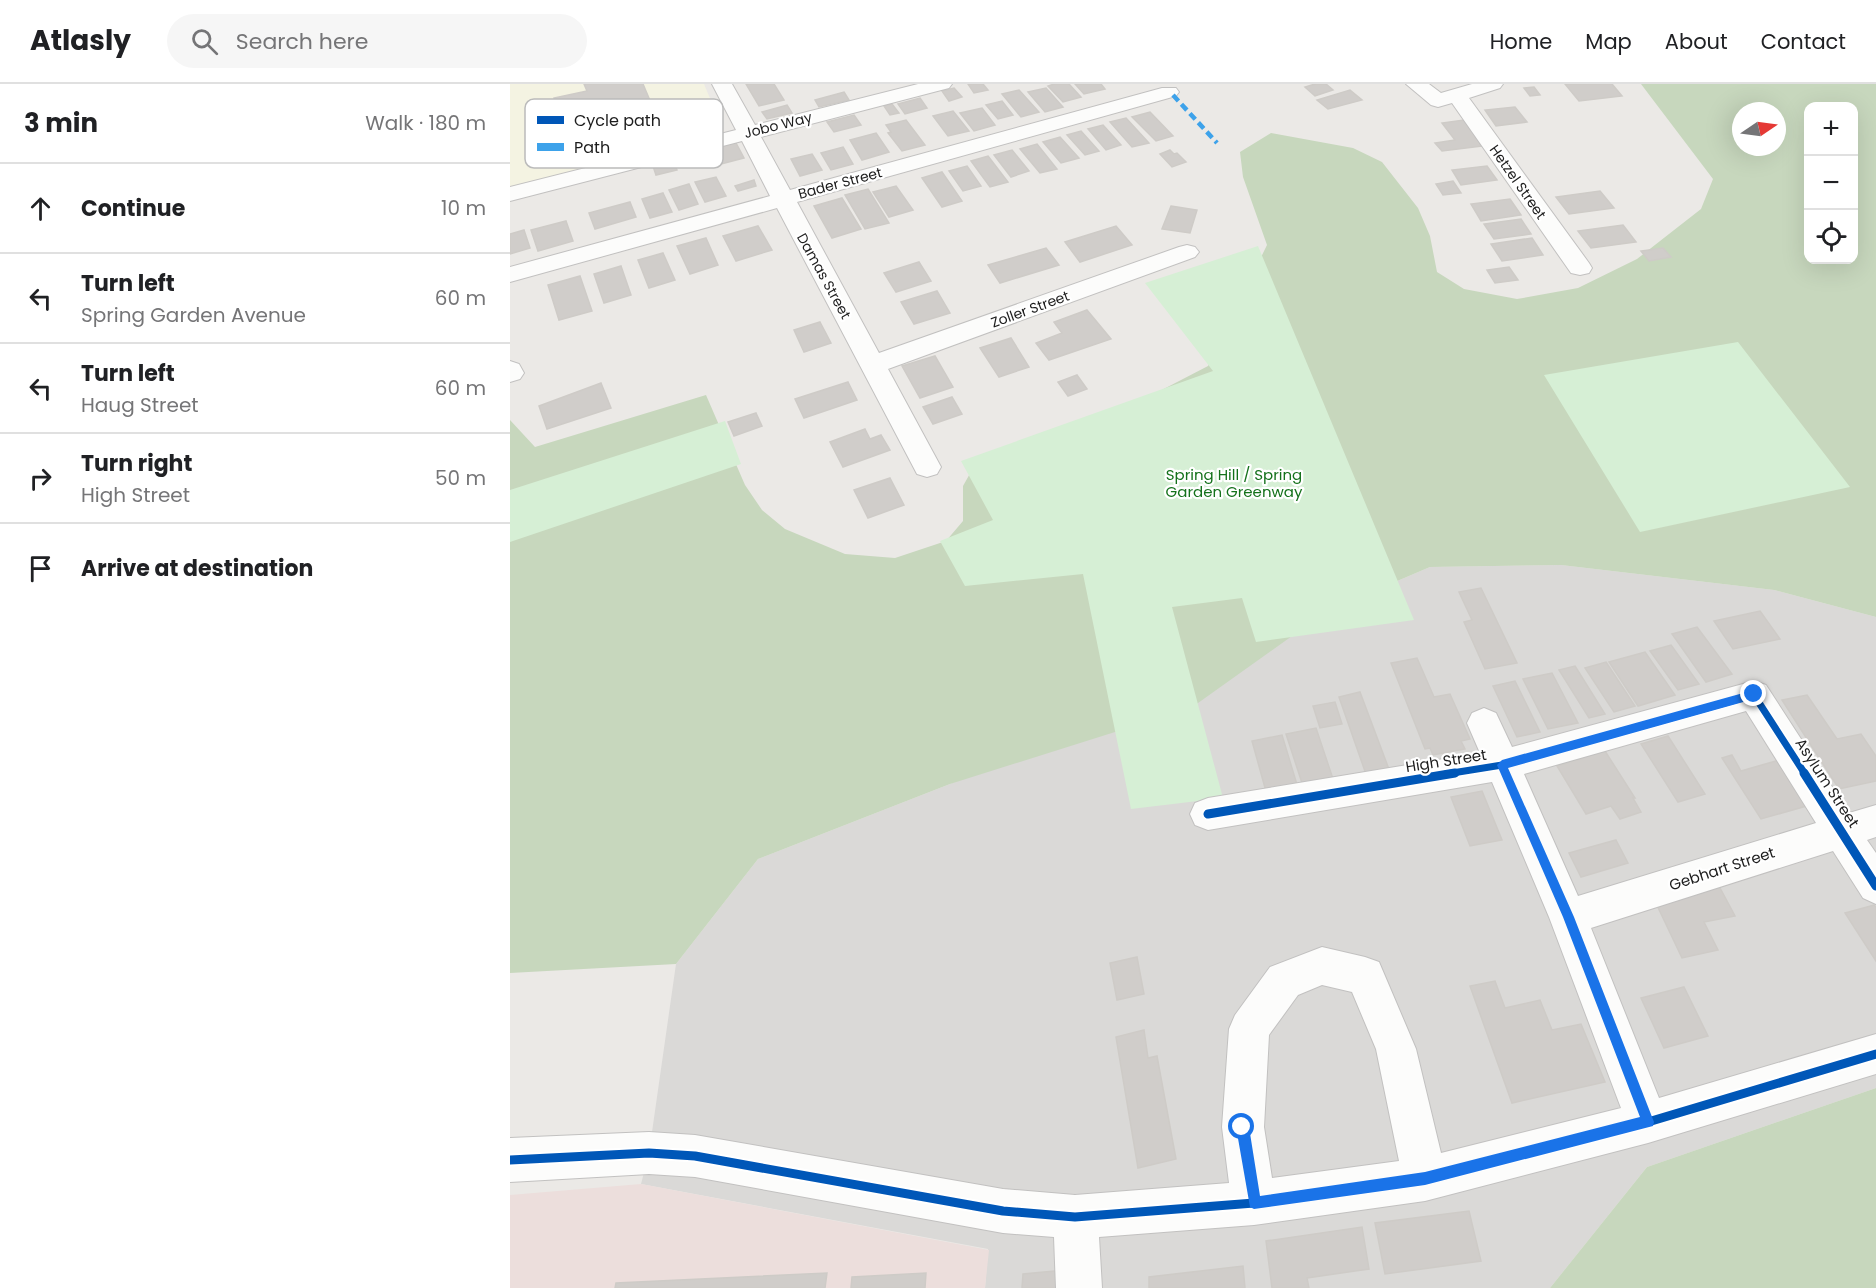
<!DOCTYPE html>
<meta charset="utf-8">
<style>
:root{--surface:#fff;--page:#f6f6f6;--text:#202124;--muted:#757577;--line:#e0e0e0}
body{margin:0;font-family:Poppins,sans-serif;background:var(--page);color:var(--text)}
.controls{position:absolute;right:18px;top:18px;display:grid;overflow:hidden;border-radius:12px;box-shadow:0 6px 24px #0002}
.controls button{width:54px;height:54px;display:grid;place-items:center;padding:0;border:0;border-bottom:2px solid var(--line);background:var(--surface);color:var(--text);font:30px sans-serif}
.compass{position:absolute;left:1222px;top:18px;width:54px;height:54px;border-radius:50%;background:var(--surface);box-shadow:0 6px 24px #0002;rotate:77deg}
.stop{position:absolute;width:18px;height:18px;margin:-14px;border:4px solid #1a73e8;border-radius:50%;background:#fff}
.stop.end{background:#1a73e8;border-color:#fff;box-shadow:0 2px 6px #0008}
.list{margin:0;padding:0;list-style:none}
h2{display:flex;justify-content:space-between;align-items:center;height:78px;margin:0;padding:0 24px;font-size:26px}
h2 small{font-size:20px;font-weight:400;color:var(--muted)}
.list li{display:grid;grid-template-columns:39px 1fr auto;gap:18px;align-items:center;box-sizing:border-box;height:90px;padding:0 24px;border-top:2px solid var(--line)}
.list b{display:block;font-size:22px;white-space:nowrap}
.list p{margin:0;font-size:20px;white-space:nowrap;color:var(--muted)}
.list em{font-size:20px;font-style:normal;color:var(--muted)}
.icon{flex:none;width:33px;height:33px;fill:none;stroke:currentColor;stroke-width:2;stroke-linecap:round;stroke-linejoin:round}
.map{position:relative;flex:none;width:1366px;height:1204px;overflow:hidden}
header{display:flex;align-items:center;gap:36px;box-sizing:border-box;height:84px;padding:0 30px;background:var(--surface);border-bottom:2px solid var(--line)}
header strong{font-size:28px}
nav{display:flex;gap:33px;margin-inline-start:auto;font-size:21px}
.search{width:420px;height:54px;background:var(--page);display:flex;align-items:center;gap:15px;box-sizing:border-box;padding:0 21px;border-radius:33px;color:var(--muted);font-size:22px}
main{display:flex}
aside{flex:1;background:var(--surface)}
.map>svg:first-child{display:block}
.residential{fill:#dad9d7}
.commercial{fill:#ecdedc}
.education{fill:#f4f3e2}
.forest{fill:#c7d7bd;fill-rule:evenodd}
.park{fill:#d6efd5}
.building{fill:#d0cdca;stroke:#cecbc7;stroke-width:1.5}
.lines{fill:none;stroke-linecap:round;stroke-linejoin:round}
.minor-casing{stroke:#c2c1c0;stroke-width:2}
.minor{fill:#fcfcfb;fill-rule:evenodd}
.quiet{stroke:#3da2ea;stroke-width:4.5;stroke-dasharray:8 4.5;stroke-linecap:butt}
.cycleway-far1-casing{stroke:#fff;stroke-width:10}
.cycleway-casing{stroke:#fff;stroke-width:13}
.cycleway-far1{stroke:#0057b8;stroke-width:7}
.cycleway{stroke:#0057b8;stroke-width:9}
.route{fill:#1a73e8}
.labels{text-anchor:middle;stroke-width:4.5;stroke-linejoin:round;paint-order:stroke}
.far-street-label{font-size:14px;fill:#1d1d1d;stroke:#fff}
.park-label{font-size:15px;fill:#14711b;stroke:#fff}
.street-label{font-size:15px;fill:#1d1d1d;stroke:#fff}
.key{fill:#fff;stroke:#bbb;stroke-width:1.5}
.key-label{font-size:16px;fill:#1d1d1d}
</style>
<header>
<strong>Atlasly</strong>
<div class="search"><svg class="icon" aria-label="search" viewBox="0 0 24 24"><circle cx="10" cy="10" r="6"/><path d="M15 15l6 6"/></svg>Search here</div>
<nav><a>Home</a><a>Map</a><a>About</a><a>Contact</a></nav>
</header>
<main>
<aside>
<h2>3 min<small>Walk · 180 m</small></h2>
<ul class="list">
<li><svg class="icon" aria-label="ahead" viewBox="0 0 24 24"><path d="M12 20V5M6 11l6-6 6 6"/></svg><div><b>Continue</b></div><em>10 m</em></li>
<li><svg class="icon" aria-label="left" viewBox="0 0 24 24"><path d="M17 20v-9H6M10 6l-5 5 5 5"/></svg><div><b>Turn left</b><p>Spring Garden Avenue</p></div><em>60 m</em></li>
<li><svg class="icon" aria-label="left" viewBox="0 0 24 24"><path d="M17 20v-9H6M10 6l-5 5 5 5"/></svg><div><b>Turn left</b><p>Haug Street</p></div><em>60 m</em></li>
<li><svg class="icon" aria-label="right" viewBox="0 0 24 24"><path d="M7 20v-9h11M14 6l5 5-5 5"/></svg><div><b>Turn right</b><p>High Street</p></div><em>50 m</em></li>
<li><svg class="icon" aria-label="arrive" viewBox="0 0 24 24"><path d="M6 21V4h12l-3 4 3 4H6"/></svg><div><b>Arrive at destination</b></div></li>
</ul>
</aside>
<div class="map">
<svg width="1366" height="1204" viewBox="0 0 1366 1204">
<rect width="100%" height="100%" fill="#ebe9e6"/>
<path class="residential" d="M1051,481L1264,506L1366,533V1004L1137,1083L1040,1204H475L478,1165L131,1100L139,1069L166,880L248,775L440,700L817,527L920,483Z"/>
<path class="commercial" d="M131,1100L479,1166L475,1204H0V1111Z"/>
<path class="education" d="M0,0H194L215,50L0,104Z"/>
<path class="forest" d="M1131,0H1366V533L1264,506L1051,481L920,483L817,527L681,624L440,700L248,775L166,880L0,889V336L25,363L196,311L235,401L252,426L275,445L335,470L385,474L436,457L453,437V402L467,377L619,323L698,282L757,161L733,93L730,68L761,49L843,64L872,78L908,124L920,152L927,188L954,205L1007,215L1068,204L1127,175L1191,125L1203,95ZM1298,22H1344V176H1298ZM1231,27H1267V63H1231Z
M1366,1004V1204H1040L1137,1083Z"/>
<path class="park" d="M748,162L904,536L746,558L732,514L662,523L713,714L621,725L573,490L455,502L430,457L483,436L451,377L703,287L635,199Z
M1228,258L1340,403L1130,448L1034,291Z
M215,337L231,380L0,458V406Z"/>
<path class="building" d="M74,0H133L149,38L60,60L44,14L77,7Z
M236,0H264L274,16L249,22Z
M458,0H473L478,6L464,9Z
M544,0H559L571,13L553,18L538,2Z
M565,0H591L595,5L574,10Z
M805,0H816L823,6L805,12L795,3Z
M1055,0H1102L1112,12L1069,17Z
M1024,3L1030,11L1020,12L1014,4Z
M444,4L452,13L439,17L432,7Z
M536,4L553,23L535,28L518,8Z
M509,6L529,28L511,33L492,10Z
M840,6L852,16L818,25L807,16Z
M334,8L339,16L309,23L305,16Z
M410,14L417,24L395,30L388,20Z
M492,17L503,31L488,35L476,21Z
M382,20L389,29L380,31L374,22Z
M277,21L282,29L257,35L252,28Z
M1005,23L1017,38L986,42L975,26Z
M472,24L485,41L464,47L450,29Z
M443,27L459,47L438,52L423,32Z
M640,28L663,52L646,57L622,33Z
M344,31L351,41L324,48L317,38Z
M616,34L639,59L622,63L600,38Z
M396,36L415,61L392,67L378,49L381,48L376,41Z
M954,36L973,62L932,67L925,59L945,56L932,39Z
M593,41L611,61L596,66L578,45Z
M571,47L589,67L575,71L557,51Z
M366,49L379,68L352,76L340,56Z
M550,53L569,74L551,79L533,58Z
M225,57L234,74L203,82L195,65Z
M527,60L547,85L530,89L510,65Z
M333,63L343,80L321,86L311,69Z
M502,66L519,87L501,93L484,71Z
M660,66L664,70L667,69L676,78L662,83L650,70Z
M302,70L312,86L290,92L281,75Z
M478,72L498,98L480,103L461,77Z
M164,78L167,86L146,91L143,82Z
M457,82L471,102L453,107L439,87Z
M977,82L987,96L951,101L942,86Z
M432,88L452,117L432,123L412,94Z
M206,93L216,112L195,118L185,98Z
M244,96L246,102L228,107L225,102Z
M943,97L951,109L933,111L926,100Z
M179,100L188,120L169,126L159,106Z
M386,102L403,126L379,133L363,108Z
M358,105L379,139L355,145L335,111Z
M1090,107L1104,124L1059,130L1046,113Z
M153,109L162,128L140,134L132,115Z
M332,114L351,145L322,154L304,122Z
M1000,115L1011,131L971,137L961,120Z
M120,118L126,133L85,145L79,129Z
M661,122L687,126L680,149L652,145Z
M1011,135L1021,150L984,155L974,140Z
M56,137L63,157L28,167L21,146Z
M1113,141L1126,158L1081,164L1068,147Z
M248,142L262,166L226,177L213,152Z
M606,142L622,161L570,178L555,158Z
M14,146L20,164L0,170V150Z
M196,154L208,181L180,190L167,162Z
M1022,154L1033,171L992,177L981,160Z
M536,164L549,181L490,199L478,181Z
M1153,164L1161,173L1139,177L1131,167Z
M153,169L165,196L139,204L128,176Z
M409,178L421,197L386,208L374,189Z
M111,182L121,211L94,219L84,190Z
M999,183L1008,196L985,199L977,186Z
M70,192L82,227L49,236L38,201Z
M427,207L440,229L404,240L391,218Z
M577,226L601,255L539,276L526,259L552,249L544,238Z
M310,238L321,259L294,268L284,246Z
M501,254L519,283L489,293L470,264Z
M425,272L443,303L410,314L392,282Z
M567,291L577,305L558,312L548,298Z
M338,298L347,316L294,334L285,315Z
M91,299L101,324L37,345L29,322Z
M442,313L452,330L423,340L413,323Z
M246,329L252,342L224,352L218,338Z
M355,345L360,355L371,351L380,366L333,383L320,358Z
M380,394L394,421L358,434L344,406Z
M971,504L1007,579L975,585L954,538L962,536L949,508Z
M1250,527L1270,555L1223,565L1204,537Z
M1187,543L1222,590L1196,598L1162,550Z
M1161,561L1189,600L1168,606L1140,567Z
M1135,568L1165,611L1128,622L1099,578Z
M907,574L924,613L940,610L960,655L951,657L955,665L923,671L920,664L915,665L881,579Z
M1096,578L1125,622L1104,628L1075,584Z
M1065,582L1095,630L1079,634L1049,586Z
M1042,589L1068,639L1038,645L1013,595Z
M1005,597L1030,648L1007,653L983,602Z
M850,608L880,688L857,693L829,613Z
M1297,611L1327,655L1351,650L1366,672V697L1329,705L1272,616Z
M825,618L832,640L810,644L803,622Z
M806,644L823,695L793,702L776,650Z
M772,651L788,704L757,711L742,657Z
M1158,652L1195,710L1168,718L1131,660Z
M1095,667L1125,714H1123L1131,728L1110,735L1101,722L1076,730L1047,682Z
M1222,671L1231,687L1269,676L1300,721L1251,735L1212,674Z
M972,707L992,756L960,762L941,713Z
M1106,756L1118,779L1071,793L1059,769Z
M1209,802L1225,832L1194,838L1208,866L1172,874L1144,815Z
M1364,821L1366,823V877L1335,829Z
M627,873L634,910L607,916L600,879Z
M985,897L995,924L1030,916L1042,946L1071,940L1095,998L1002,1019L960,902Z
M1174,903L1198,952L1154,964L1131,914Z
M634,946L638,974L647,972L666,1075L628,1084L606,953Z
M959,1127L971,1177L875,1190L865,1139Z
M852,1143L859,1185L797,1194L799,1204H762L756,1157Z
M733,1182L735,1204H639V1193Z
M555,1186L556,1204H512L513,1190Z
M317,1189L315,1204H105L106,1199Z
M416,1189L415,1204H341L342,1193Z"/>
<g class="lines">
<g class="minor-casing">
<path id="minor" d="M202,0H222L245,41L408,0H442L439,4L251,53L280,106L652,4H666L669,8L666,12L287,118L369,269L669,163L677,161L685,163L689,168L685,173L378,285L431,383L427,390L417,393L407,390L267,124L0,198V183L260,112L232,57L0,117V103L226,46Z
M896,0H919L931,9L962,0H993L990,4L959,14L1079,179L1082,184L1079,189L1070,191L1061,189L942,19L928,23L921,21Z
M0,277L9,280L14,289L10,295L0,298Z
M1244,597L1256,601L1339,729L1366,721V753L1357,756L1366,769V820L1353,814L1323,767L1081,844L1149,1014L1366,950V990L1138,1059L915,1117L744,1141L589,1153L592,1204H546L544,1153L493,1149L185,1093L139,1090L0,1098V1054L139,1048L185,1051L493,1105L565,1111L719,1099L712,1043L719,945L725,931L760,883L812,863L855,873L869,878L906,965L931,1069L1111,1024L1039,833L982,698L698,746L685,741L680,730L685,719L698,714L970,669L957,639L962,629L974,624L986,629L1002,663ZM1236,627L1306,739L1068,812L1014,690ZM812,901L842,908L866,965L889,1077L762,1094L754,1043L759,951L788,911Z"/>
</g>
<use href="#minor" class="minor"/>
<path class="quiet" d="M663,11L707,59"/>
<g class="cycleway-far1-casing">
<path id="cycleway-far1" d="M936,690L992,681L1244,611L1295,690"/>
</g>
<g class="cycleway-casing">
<path id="cycleway" d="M1294,689L1366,802
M698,730L945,689
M0,1076L139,1069L185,1072L493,1127L565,1133L744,1119L915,1095L1138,1038L1366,970"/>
</g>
<use href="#cycleway-far1" class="cycleway-far1"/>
<use href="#cycleway" class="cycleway"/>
</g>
<path class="route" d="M1244,606L1249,610L1244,615L998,684L1064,833L1144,1038L1143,1042L915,1101L744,1125L740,1123L726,1043L728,1039L732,1037L737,1039L739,1043L750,1112L915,1088L1130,1033L1053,833L987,681L992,676Z"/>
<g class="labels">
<g class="far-street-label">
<text transform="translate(268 41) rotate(-14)" y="5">Jobo Way</text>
<text transform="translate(1008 98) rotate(55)" y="5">Hetzel Street</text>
<text transform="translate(330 99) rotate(-15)" y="5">Bader Street</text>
<text transform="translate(314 192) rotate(61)" y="5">Damas Street</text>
<text transform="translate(520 225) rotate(-20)" y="5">Zoller Street</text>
</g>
<g class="park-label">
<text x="724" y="396">Spring Hill / Spring<tspan x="724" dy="17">Garden Greenway</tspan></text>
</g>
<g class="street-label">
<text transform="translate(936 677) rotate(-9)" y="5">High Street</text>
<text transform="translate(1317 699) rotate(57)" y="5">Asylum Street</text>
<text transform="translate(1212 785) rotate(-18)" y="5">Gebhart Street</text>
</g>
</g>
<rect x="15" y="15" width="198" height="69" rx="9" class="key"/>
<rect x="27" y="32" width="27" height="8" fill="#0057b8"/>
<rect x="27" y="59" width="27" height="8" fill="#3da2ea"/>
<g class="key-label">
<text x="64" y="42">Cycle path</text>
<text x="64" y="69">Path</text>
</g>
</svg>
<div class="controls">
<button>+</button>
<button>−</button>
<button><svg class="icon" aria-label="locate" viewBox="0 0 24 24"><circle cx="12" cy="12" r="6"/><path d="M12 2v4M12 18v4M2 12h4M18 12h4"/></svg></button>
</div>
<svg class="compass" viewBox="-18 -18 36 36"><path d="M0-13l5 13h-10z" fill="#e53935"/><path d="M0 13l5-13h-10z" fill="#757577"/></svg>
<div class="stop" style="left:732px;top:1043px"></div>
<div class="stop end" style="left:1244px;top:610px"></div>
</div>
</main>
